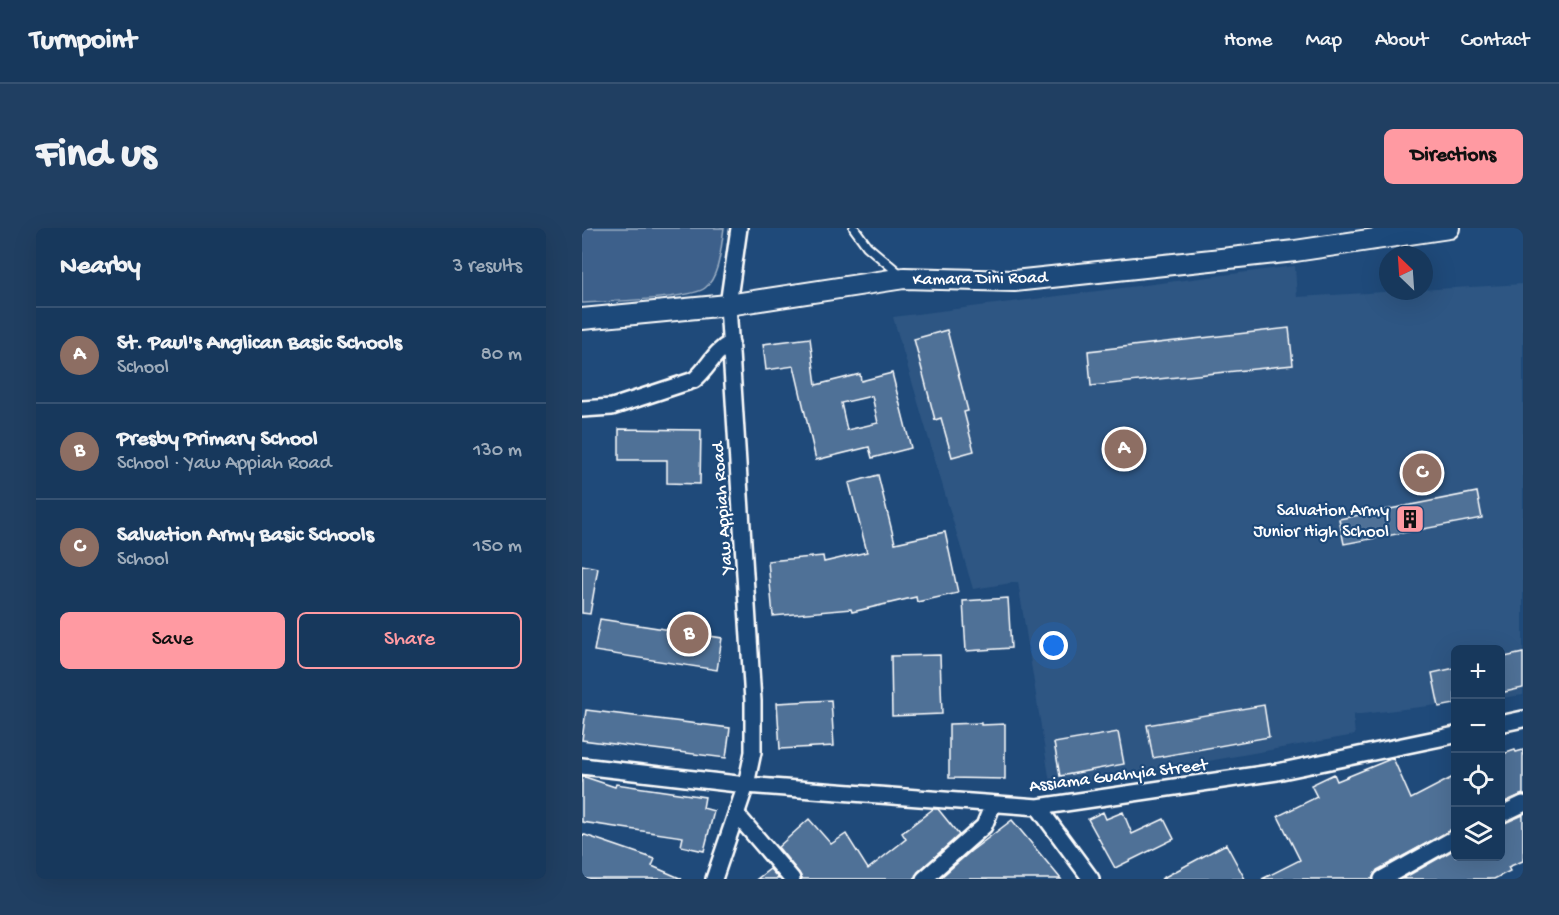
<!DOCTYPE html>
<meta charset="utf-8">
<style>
:root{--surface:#17385c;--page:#203f62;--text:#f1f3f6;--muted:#9eacbb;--line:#365272;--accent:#ff9aa2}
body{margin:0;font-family:"Gochi Hand",sans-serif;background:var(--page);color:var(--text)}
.controls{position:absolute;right:18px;bottom:18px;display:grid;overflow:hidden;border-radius:9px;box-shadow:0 6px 24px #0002}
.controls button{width:54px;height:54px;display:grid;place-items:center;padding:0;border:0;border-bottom:2px solid var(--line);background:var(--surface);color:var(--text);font:30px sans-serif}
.compass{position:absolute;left:797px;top:18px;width:54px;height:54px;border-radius:50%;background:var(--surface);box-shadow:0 6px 24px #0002;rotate:335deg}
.you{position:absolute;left:472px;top:418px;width:21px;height:21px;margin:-15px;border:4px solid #fff;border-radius:50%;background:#1a73e8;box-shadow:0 0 0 9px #1a73e833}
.badge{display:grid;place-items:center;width:39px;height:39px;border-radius:50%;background:var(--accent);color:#fff;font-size:20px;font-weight:700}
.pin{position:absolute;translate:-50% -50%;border:3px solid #fff;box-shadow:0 2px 6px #0006}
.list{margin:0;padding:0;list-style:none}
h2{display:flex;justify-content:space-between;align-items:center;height:78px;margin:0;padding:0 24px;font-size:26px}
h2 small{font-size:20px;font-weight:400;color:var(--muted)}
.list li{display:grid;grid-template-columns:39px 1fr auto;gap:18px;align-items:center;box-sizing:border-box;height:96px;padding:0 24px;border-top:2px solid var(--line)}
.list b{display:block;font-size:22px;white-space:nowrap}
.list p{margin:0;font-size:20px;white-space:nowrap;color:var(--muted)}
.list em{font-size:20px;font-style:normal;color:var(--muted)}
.actions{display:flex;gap:12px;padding:18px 24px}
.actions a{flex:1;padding:14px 0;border:2px solid var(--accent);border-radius:9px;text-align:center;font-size:21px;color:var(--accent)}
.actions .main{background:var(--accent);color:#111}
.icon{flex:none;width:33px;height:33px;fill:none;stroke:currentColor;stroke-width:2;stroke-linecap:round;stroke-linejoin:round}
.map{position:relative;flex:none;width:941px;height:651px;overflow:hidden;border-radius:9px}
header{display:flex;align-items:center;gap:36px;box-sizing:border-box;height:84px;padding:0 30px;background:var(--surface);border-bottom:2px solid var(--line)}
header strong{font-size:28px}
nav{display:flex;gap:33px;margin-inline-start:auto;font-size:21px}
.intro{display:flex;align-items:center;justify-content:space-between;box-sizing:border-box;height:144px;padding:0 36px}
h1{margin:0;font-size:42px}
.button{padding:15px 27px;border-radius:9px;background:var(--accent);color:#111;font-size:21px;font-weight:700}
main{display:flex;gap:36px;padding:0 36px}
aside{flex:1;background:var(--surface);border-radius:9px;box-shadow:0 6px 24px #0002}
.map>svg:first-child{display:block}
.built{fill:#2e5683}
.green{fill:#3c618b;stroke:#9eb0c5;stroke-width:1.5}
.building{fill:#507197;stroke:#fff;stroke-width:1.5;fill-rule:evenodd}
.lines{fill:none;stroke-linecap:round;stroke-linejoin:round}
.service-casing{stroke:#fff;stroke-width:12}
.minor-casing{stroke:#fff;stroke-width:20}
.tertiary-casing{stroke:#fff;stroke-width:24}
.service{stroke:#1f4a7a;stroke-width:8}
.minor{stroke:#1f4a7a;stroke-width:15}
.tertiary{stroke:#1f4a7a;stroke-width:20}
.labels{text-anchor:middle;stroke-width:4.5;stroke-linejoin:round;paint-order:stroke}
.street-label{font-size:18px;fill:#fff;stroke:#1f4a7a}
.poi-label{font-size:18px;fill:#fff;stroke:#1f4a7a;text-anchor:end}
</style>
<header>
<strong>Turnpoint</strong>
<nav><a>Home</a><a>Map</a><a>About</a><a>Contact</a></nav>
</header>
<div class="intro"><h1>Find us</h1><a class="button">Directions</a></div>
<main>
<aside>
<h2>Nearby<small>3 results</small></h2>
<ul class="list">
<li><span class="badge" style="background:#8d6e63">A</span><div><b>St. Paul's Anglican Basic Schools</b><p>School</p></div><em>80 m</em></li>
<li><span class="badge" style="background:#8d6e63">B</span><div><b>Presby Primary School</b><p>School · Yaw Appiah Road</p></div><em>130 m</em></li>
<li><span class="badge" style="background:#8d6e63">C</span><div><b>Salvation Army Basic Schools</b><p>School</p></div><em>150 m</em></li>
</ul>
<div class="actions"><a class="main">Save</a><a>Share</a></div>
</aside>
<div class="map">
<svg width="941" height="651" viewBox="0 0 941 651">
<rect width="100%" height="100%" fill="#1f4a7a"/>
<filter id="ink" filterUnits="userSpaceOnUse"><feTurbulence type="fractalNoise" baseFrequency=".0167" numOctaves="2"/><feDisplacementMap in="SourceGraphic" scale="12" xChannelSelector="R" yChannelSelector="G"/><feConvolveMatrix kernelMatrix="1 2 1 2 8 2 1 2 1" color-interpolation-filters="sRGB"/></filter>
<g filter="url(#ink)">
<path class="built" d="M713,38L715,69L941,56V467L919,470L918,422H873V475L771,487L773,507L469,561L436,354L391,361L311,89Z"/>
<path class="green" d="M0,0H142C139,18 138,48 123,60C110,71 22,74 0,75Z"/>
<path class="building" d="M707,100L711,137L509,158L506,123Z
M365,102L386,183L382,184L392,223L370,229L359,190L353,192L332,111Z
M228,110L234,157L278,146L279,153L310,145L329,220L290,230L287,219L234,232L212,138L184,142L181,116ZM290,168L296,195L265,202L259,175Z
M37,201L119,202L118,256L85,255V232H37Z
M296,247L313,315L363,304L376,365L335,374L334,369L270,384L269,381L191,388L186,333L241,328L242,334L285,324L267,255Z
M895,264L900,290L762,316L757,291Z
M0,337L16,340L8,386L0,385Z
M426,370L429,420L384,423L381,373Z
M18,391L140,410L135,442L12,423Z
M941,425V460L918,465V430Z
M358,427L360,486L310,488L309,428Z
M873,440V476L857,479L850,445Z
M249,472L252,518L198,521L195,475Z
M682,477L687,509L571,530L565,497Z
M4,482L148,500L144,530L0,512Z
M399,495V497L423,496V551L367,550V496Z
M536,504L542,536L478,548L472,515Z
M933,522L934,524L941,522V566L918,576V527Z
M811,530L829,571L873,548V600L795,642L790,651H680L718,632L696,588L735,569L729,557L752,546L755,553Z
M0,548L33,559L34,556L123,569L121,580L132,583L122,623L99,618L101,609L0,594Z
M351,581H356L377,607L336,644L332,651H220L217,645L196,619L227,591L249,616L264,606L286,641L324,611L320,605Z
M521,584L524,591L541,584L550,606L582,591L592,611L533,640L506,591Z
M941,587V633L926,639L928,643L912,651H820L873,621V628H918V597Z
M430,592L479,651H357L389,623Z
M0,606L73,631L70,638L100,651H0Z
M644,616L663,651H579Z
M188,641L197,651H175Z"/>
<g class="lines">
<g class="service-casing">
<path id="service" d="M272,0L285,18L319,47"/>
</g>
<g class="minor-casing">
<path id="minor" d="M0,181L30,179L112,152C127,140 131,124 149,115
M918,496L941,491
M0,538L164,557L456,579L695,544L873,507
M456,579L509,651
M918,587L941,576
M156,588L210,651
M132,651L164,557L171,524V473L146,77L157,0
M342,651L402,598L411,576
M800,651L873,610"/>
</g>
<g class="tertiary-casing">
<path id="tertiary" d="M0,91L146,77L322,50L432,53L713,23L867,0"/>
</g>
<use href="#service" class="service"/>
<use href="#minor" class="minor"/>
<use href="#tertiary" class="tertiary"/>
</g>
</g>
<defs>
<g id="building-square" transform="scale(1.5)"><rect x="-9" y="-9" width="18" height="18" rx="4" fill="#ff9aa2" stroke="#1f4a7a"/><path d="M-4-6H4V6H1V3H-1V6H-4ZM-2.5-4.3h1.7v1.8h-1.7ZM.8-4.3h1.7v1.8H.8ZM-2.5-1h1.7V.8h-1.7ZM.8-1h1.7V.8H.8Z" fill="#111"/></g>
</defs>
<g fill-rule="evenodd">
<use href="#building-square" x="828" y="291"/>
</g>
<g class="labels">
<g class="street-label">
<text transform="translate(398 49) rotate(-1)" y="6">Kamara Dini Road</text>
<text transform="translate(139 280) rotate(-94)" y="6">Yaw Appiah Road</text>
<text transform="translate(536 546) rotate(-7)" y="6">Assiama Guahyia Street</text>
</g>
<g class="poi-label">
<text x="807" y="287">Salvation Army<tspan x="807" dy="21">Junior High School</tspan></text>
</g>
</g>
</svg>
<div class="controls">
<button>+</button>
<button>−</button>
<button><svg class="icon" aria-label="locate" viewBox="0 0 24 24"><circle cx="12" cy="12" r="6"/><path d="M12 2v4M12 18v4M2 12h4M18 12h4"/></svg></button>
<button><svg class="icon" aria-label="layers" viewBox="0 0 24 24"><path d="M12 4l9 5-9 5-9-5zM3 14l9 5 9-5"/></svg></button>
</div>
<svg class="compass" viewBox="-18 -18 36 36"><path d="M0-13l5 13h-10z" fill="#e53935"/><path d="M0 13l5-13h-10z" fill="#9eacbb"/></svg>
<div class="you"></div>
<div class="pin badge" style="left:542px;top:221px;background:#8d6e63">A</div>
<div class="pin badge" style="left:107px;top:406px;background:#8d6e63">B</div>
<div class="pin badge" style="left:840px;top:245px;background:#8d6e63">C</div>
</div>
</main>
